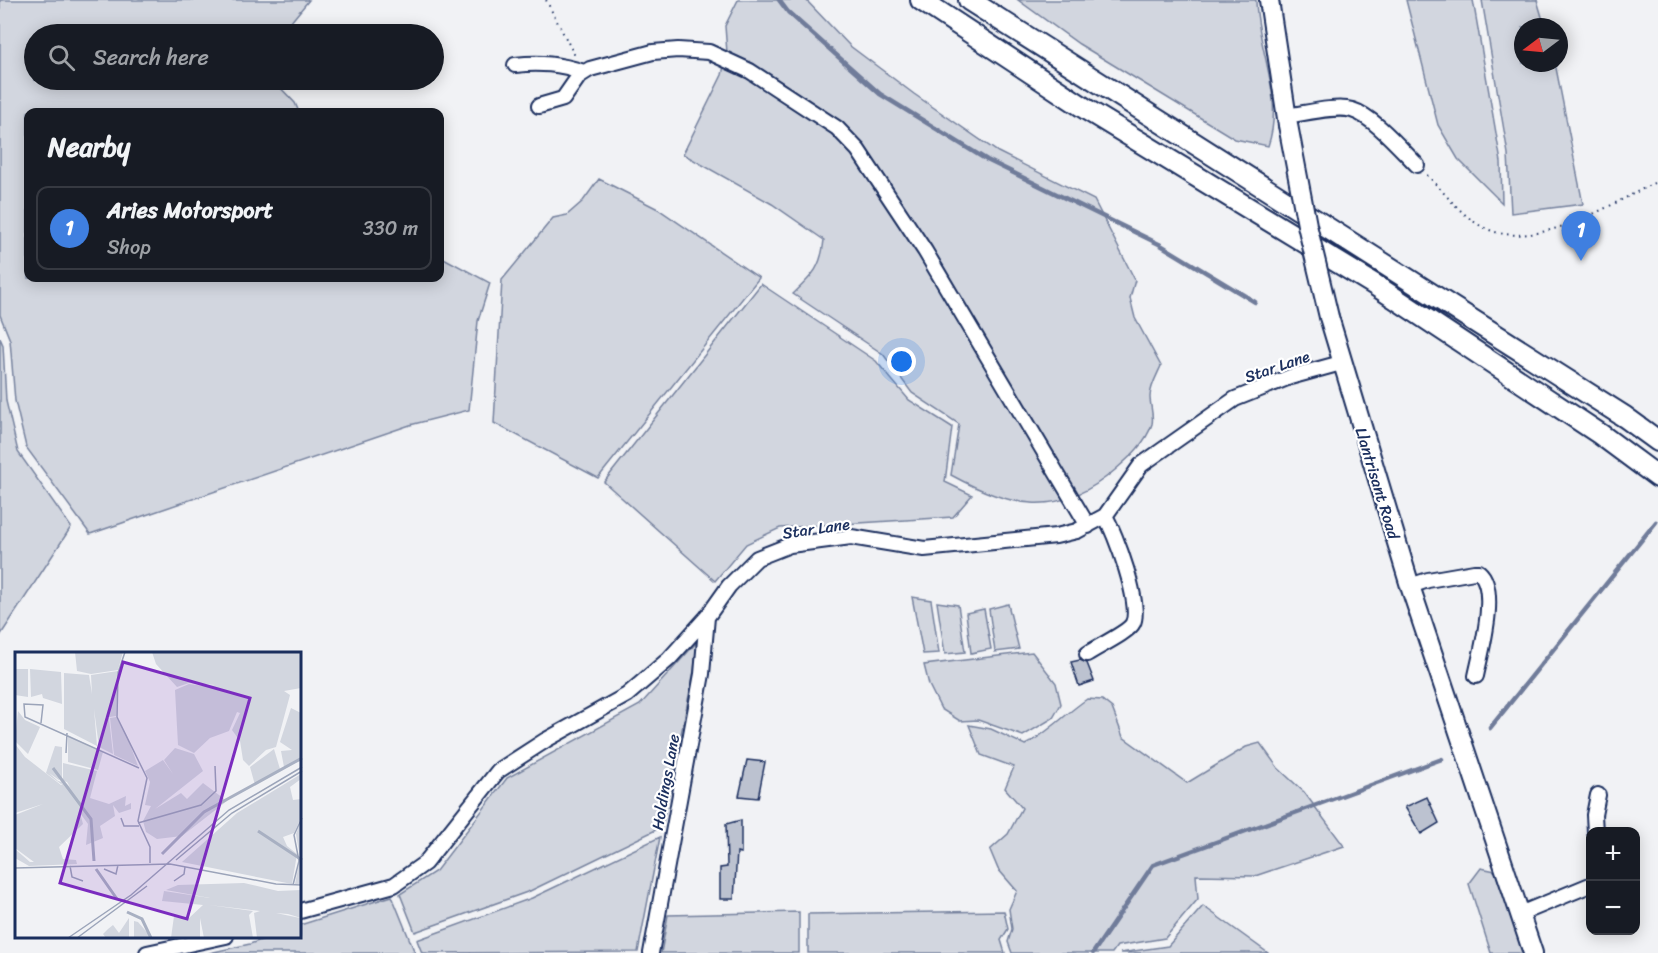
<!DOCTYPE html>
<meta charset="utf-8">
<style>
:root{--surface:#171b24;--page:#20242c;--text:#f1f3f6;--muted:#9ea1a6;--line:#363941;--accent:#0f766e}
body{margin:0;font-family:Sriracha,sans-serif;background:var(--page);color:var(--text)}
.controls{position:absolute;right:18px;bottom:18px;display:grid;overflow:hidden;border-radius:12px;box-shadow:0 3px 15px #0003}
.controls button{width:54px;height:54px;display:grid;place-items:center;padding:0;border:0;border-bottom:2px solid var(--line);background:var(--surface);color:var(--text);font:30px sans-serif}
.compass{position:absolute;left:1514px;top:18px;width:54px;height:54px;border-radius:50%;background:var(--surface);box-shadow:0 3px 15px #0003;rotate:254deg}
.you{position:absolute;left:902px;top:362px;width:21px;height:21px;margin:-15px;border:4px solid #fff;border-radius:50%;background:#1a73e8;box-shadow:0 0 0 9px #1a73e833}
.badge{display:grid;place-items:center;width:39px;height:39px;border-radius:50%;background:var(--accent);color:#fff;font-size:20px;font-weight:700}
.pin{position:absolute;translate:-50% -50px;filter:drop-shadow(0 2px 3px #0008)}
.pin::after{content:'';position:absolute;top:32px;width:21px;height:18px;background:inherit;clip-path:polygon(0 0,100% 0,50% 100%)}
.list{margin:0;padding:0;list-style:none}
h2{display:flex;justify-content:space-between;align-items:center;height:78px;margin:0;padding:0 24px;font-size:26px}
h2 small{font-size:20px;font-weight:400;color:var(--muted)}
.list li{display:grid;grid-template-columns:39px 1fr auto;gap:18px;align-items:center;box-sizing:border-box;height:84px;margin:0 12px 12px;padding:0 12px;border:2px solid var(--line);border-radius:12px}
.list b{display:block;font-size:22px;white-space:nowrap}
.list p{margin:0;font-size:20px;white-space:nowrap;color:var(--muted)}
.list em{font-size:20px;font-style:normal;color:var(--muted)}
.icon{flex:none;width:33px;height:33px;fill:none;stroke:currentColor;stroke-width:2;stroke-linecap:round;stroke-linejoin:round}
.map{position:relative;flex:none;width:1658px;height:953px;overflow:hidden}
.search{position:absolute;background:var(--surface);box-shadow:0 3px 15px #0003;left:24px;top:24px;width:420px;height:66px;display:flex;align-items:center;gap:15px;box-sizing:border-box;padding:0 21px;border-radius:33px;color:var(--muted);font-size:22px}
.panel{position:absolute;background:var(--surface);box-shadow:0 3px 15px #0003;left:24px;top:108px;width:420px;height:174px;border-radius:12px}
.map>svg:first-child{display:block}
.green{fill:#d2d6df;stroke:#76829e;stroke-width:1.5}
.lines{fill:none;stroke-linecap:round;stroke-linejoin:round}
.stream{stroke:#707c9a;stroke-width:4.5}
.building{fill:#bcc2d0;stroke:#1b2f5e;stroke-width:1.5}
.minor-casing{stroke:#1b2f5e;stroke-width:18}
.major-casing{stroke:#1b2f5e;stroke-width:22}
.highway-casing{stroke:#1b2f5e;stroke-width:24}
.path{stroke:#1b2f5e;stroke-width:2;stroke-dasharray:1.5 4.5;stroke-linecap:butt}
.minor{stroke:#fff;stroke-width:14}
.major{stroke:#fff;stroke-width:18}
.highway{stroke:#fff;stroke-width:20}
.major-bridge-casing{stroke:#1b2f5e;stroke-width:22;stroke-linecap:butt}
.major-bridge{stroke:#fff;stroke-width:18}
.labels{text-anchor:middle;stroke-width:4.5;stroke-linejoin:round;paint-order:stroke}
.street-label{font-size:16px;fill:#1b2f5e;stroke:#fff}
.inset-river{fill:none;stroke:#a8b0c2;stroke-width:3}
.inset-road{fill:none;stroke:#9ba4b9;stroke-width:1.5}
.view{fill:#7b2cbf;fill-opacity:0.15;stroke:#7b2cbf;stroke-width:3}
.inset-edge{fill:none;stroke:#1b2f5e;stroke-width:3}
</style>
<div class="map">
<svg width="1658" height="953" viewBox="0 0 1658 953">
<rect width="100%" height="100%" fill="#f1f2f5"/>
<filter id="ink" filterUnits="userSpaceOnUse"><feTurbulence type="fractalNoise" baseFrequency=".0167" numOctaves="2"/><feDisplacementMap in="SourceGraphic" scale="12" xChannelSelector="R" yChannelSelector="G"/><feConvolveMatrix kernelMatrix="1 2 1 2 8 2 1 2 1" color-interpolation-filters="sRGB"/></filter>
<g filter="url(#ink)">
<path class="green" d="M0,0H309L281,34H34V80H273L295,103L299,112H28V278H440V256L490,283L478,321L469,410L410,425L90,534L26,447L15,401L10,340L0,315Z
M738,0H806L850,46L914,94L998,152L1094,200L1135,280L1130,298L1135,318L1161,366C1157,375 1150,387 1150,397C1150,405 1154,416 1152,424C1146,443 1130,457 1115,470C1058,519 1012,508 951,475L959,424L912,393L883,354L793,294C813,275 821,268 824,240L772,204L683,154L722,75L727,53L725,26Z
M1018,0H1256C1257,49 1285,97 1268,146L1235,139L1079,44Z
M1406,0H1473L1501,162L1502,203L1458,159L1438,125Z
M1482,0H1537L1545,27H1523V63H1555L1583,204L1511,213L1508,154Z
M599,179L658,209L759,278L598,478L494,423L502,280L553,218L567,215L583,201Z
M761,284L876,361L909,400L952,427L945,482L972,495L953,517L780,528L746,544L715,581L604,482Z
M0,338L3,345L6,401L18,452L71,527L0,636Z
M912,597L931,600L939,653L923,654Z
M937,602L958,605L965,652L945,654Z
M1008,604L1019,649L995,652L989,609Z
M984,609L991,649L971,653L966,613Z
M697,642L694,671L662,827L530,891L415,932L400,894L436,871L507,778L640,705Z
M1032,652L1056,683L1061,704L1053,718L1023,736L978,720L960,721L941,709L929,685L924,665Z
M1087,699L1102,700L1112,708L1123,737L1187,783L1246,747L1260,743L1278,768L1304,792L1344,846L1255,876L1196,875L1198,899L1165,938L1117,946L1112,953H1012L1008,942L1012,929L1009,909L1017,891L998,869L990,850L1008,834L1022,808L1005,788L1014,767L981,755L969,725L991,729L1025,745C1048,733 1065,714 1087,699Z
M660,837L638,952L422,953L417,940L532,898Z
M1481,868L1495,871L1524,953H1491L1469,884Z
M392,896L415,953H209L250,944L269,937L300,936V925Z
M1203,906L1268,953H1120L1168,946Z
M1004,911L1008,929L1001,940L1005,953H808V914Z
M799,912V953H661L668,915Z"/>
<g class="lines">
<path class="stream" d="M779,0L788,12L880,94L987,160L1159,244L1255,302
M1490,728L1656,522
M1093,953L1153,865L1442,759"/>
</g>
<path class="building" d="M1080,660L1087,663L1094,681L1079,686L1071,662Z
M747,760L765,762L758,798L739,796Z
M1427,797L1439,823L1421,834L1405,807Z
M741,820V853L737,852L734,899H720V868L727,867L726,824Z"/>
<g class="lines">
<g class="minor-casing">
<path id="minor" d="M515,65C540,62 560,64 584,72
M539,106L563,99L579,76L590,69L653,52L678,50L709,52L750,71L837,128L858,150L925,251L1088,526
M1286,116C1303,114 1335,105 1352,110C1373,116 1401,149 1417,165
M1410,586L1428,580L1474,572H1479C1499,589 1481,652 1476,676
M1087,654C1097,647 1129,632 1133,623C1142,605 1115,532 1105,516
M1595,832L1594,815L1598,795
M300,911L394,885L425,863L498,771L546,740L627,695L669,659L707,617L729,586L757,558L790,545L851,537L924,549L1056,536L1077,531L1105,516L1141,465L1235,399L1290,377L1341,363
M1520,914L1590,885
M147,953L226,936
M651,953L702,674L707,617"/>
</g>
<g class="major-casing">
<path id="major" d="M1269,0L1288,125
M1329,317L1410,586L1533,953"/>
</g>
<g class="highway-casing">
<path id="highway" d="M921,0L1089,111L1375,285L1600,434L1658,477
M969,0L1625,417L1658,441"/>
</g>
<path class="path" d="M546,0L575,56
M1427,175C1444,192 1463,218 1485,228C1536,253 1613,203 1658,181"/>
<use href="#minor" class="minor"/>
<use href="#major" class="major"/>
<use href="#highway" class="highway"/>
<g class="major-bridge-casing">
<path id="major-bridge" d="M1288,125L1307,225L1329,317"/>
</g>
<use href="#major-bridge" class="major-bridge"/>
</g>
</g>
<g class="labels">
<g class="street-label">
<text transform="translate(1277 366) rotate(-19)" y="6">Star Lane</text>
<text transform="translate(1378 483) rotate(73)" y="6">Llantrisant Road</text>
<text transform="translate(816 528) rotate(-8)" y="6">Star Lane</text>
<text transform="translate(665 782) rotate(-80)" y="6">Holdings Lane</text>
</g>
</g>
<g transform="translate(15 652)">
<rect width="286" height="286" fill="#f1f2f5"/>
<path d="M60,0H108L103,18L76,22L62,19ZM137,0H286V36L269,39L275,43L261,95L251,98L234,114L228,108L225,89L217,78L225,61L222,60L214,79L195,86L179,101L163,93L160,38L174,32L189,34L200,33L174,31L162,35L141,12ZM0,17H13V45L0,43ZM15,17L46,20L47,52L28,46L27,42L16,45ZM103,19L101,64L89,66H94L98,102L84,95L79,57L82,94L49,77V21L74,23L77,42L76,23ZM276,56L286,61V109L269,115L266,99L277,98L265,90ZM3,59L10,68L25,75L13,102L0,89ZM101,65L112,84L123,114L99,103L95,66ZM53,83L88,100L83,118L53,110ZM0,92L10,105L46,133L49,131L46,132L31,121L40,94L47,95V125L44,128L34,121L43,129L51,131L55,135L52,130L48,129V111L82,119L75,146L94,152L111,144L110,154L116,151V157L104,161L98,153L100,164L85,174L88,186L71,193L73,172L65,161L68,172L44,195L48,207L61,208L62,212L14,214L0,206V197L15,210H19L0,196V163L28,152L0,161ZM160,96L179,102L188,119L140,157L166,141L172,147L188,131L212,149L167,184L142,187L131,180L128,169L136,154L130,153L135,130L130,119L148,108L158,122L149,108ZM259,97L265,117L240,133L235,115ZM286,122V127L275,135L278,148L286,147V166L279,181L268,185L272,194L282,202L277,232L167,210L222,161ZM286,168V232H280L285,206L281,182ZM229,231L263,239L286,238V266L273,262L261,261L285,266L286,286H242L239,261L245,259L194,253L238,259L234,263L238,286H189L185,266V286H156L159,264L174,266L188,253L147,249L149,239L195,246L151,238L163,233ZM114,266V286H91L88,282L93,277L98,273L104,281ZM119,269L123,270L137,286H119Z" fill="#d2d6df"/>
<path class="inset-river" d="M38,116L76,167L79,209M243,179L287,208M147,202L189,160L287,106M81,217L102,247M112,260L127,267L136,286"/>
<path class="inset-road" d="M110,0L103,21L102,65L132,126L123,169L135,195V211M26,71L28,53L9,52L10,65L124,116M51,101L52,81M106,166L109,174H124M123,171L186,153L201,139L200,114M161,208L217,161L287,119M55,214L57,225L68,229M0,216L155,212L261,232L287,233M89,217L101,222L103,213M159,229L169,222L170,215M278,233L284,209L279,183L287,166M53,286L116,243L214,158L287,115M62,286L132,234"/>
<path class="view" d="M108,10L235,46L172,267L45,231Z"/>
<rect width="286" height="286" class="inset-edge"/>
</g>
</svg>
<div class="controls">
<button>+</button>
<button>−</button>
</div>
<svg class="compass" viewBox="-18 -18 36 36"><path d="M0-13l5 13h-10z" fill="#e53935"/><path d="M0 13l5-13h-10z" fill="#9ea1a6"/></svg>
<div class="you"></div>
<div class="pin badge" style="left:1581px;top:261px;background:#3f7fe0">1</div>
<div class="search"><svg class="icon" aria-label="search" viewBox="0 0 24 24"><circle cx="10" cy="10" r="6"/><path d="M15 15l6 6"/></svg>Search here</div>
<section class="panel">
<h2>Nearby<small></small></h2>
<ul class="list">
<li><span class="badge" style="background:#3f7fe0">1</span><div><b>Aries Motorsport</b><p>Shop</p></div><em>330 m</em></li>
</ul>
</section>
</div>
